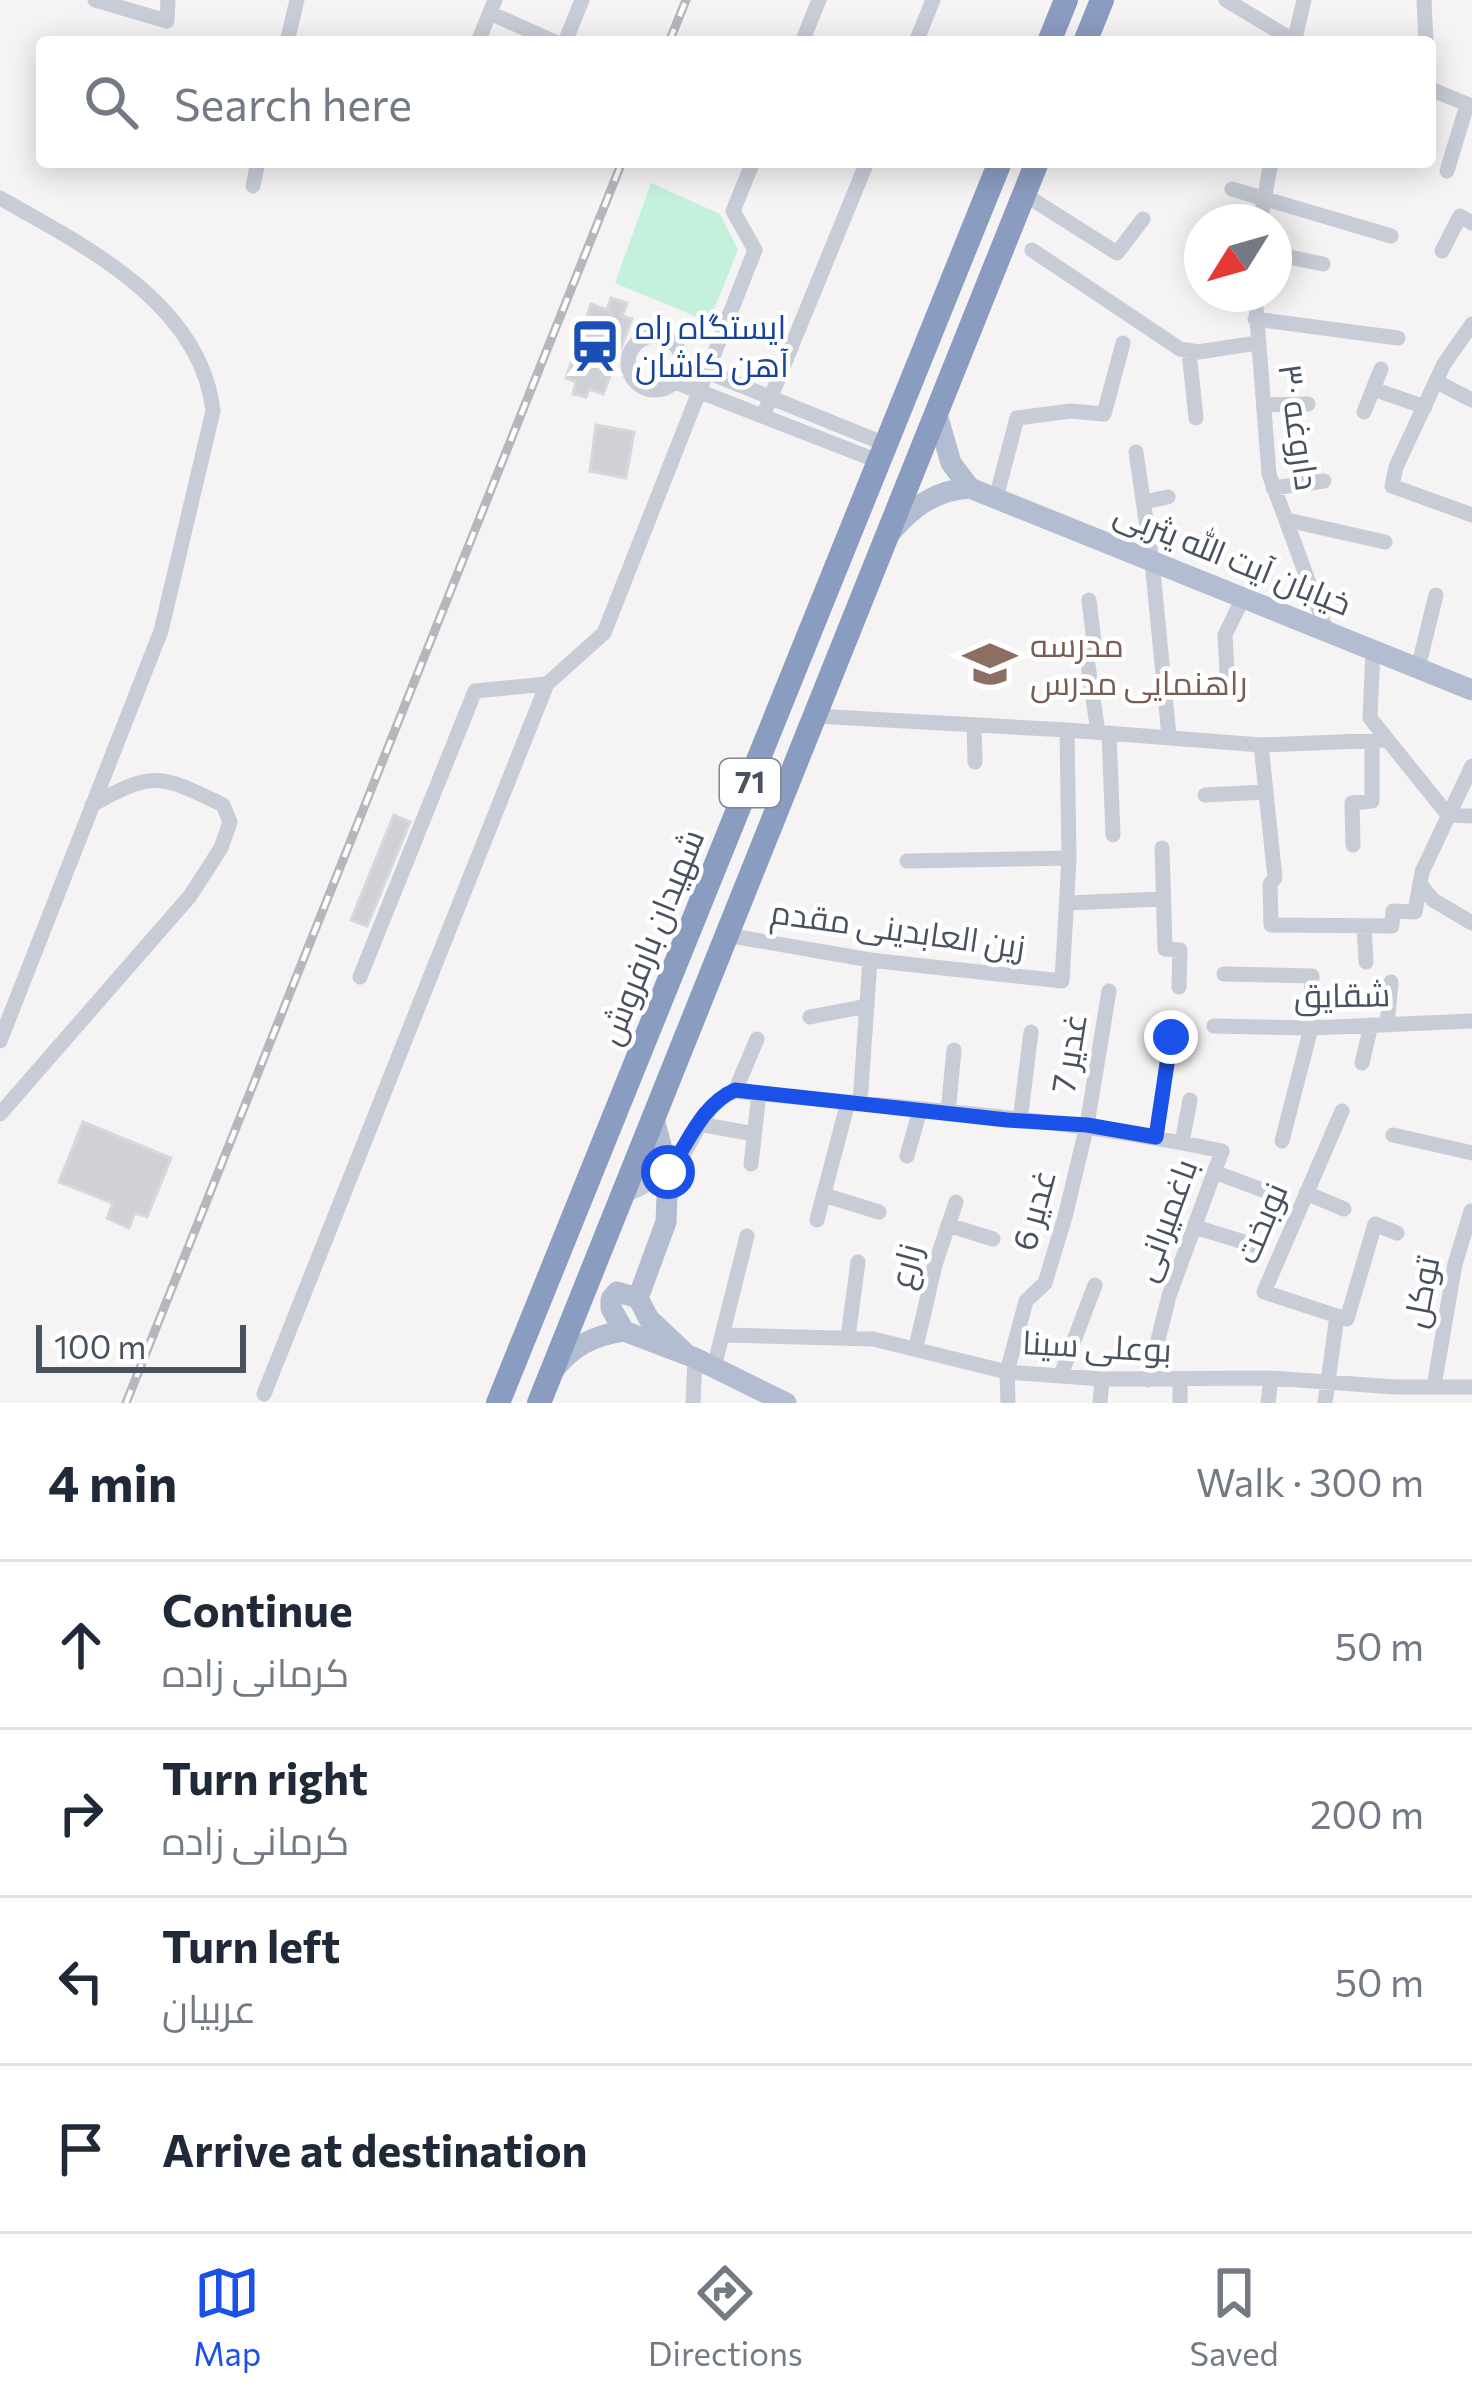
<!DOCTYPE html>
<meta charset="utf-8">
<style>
:root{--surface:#fff;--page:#f6f6f7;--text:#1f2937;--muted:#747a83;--line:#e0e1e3;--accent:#1a51e8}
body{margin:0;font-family:Commissioner,Cairo,sans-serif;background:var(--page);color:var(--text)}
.compass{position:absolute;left:1184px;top:204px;width:108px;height:108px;border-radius:50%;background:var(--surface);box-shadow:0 6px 30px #0003;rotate:233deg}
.scale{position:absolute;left:36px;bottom:30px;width:210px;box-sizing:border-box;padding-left:12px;border:6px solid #4a5261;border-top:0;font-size:33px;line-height:42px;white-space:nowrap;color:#4a5261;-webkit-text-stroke:9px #fff;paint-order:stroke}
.stop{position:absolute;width:36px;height:36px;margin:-27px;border:9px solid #1a51e8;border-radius:50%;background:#fff}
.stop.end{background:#1a51e8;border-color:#fff;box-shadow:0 3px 12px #0008}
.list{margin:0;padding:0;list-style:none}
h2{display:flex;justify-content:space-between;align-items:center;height:156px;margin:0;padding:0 48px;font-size:51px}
h2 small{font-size:39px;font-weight:400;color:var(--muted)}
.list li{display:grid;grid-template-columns:78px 1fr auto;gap:36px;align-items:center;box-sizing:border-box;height:168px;padding:0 48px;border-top:3px solid var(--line)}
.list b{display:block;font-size:45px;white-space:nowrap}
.list p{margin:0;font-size:39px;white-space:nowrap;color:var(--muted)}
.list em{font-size:39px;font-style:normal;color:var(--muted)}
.icon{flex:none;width:66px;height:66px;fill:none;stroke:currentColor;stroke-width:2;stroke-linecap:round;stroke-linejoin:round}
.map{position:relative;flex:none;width:1472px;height:1403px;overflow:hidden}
.search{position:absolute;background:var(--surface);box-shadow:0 6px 30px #0003;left:36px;right:36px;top:36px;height:132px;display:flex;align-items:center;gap:30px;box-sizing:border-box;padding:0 42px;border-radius:12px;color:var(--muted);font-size:45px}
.sheet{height:828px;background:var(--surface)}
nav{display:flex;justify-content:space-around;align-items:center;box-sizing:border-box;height:168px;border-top:3px solid var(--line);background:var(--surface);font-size:33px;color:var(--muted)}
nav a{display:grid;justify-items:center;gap:6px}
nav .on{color:var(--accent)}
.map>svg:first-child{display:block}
.green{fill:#c3f1dc}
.building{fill:#cfd1d7;stroke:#d7d8de;stroke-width:3}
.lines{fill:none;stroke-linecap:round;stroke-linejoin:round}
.minor{stroke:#c7ccd7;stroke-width:15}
.major{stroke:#b3bdd1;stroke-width:21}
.highway{stroke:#8b9cc1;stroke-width:24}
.rail-casing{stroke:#b5b7bd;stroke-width:9}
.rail{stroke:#fff;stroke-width:4.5;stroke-dasharray:14;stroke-linecap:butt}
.route{stroke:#1a51e8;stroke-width:15}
.labels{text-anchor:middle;stroke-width:9;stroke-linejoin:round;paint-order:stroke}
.shield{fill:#fff;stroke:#808690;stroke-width:3}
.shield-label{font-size:30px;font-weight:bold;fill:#4a5261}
.transit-label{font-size:33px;fill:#164399;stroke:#fff;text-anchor:start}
.street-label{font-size:33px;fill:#4a5261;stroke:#fff}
.education-label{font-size:33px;fill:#785e54;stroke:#fff;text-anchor:start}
</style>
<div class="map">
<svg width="1472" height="1403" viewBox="0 0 1472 1403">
<rect width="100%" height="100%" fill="#f5f3f3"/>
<path class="green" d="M651,183L720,214L738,250L709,322L615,283Z"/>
<path class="building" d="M611,298L627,303L622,316L632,319L603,394L589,389L586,397L573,394L576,382L566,378L591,304L607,310Z
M596,425L634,432L626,478L590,471Z
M394,815L410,822L367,926L351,920Z
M83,1122L171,1158L147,1217L135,1213L129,1228L107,1218L113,1203L59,1182Z"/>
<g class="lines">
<path class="minor" d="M95,0L167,21L168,0
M1226,0L1296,42
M1424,0L1426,42
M490,13L555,42
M480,37L495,0
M287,42L297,0
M565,42L582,0
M802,42L819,0
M916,42L933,0
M1294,42L1304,0
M1430,89L1472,106
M1447,171L1467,105
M253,186L258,162
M1232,189L1391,236
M1024,194L1117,253L1143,219
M0,198C83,245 201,303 213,411L161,631L0,1041
M1260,222L1271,162
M1032,250L1180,349L1198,352L1257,343
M1442,251L1460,216L1472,223
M1274,254L1323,264
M1255,294L1269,474L1327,632
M1255,319L1398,338
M1472,324L1444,364L1396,467L1392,486L1472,515
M628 363a27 27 0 1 1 54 0a27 27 0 1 1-54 0Z
M1189,352L1196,418
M683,362L885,444
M675,382L878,461
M1437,382L1472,400
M1373,389L1425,407
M1264,405L1308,404
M1364,412L1381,369
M763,416L867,162
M1136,452L1152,561L1169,736
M1273,488L1324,481
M996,498L1017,418L1071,411L1104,414L1123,343
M1143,502L1168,497
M1287,520L1385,542
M1089,600L1094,642L1085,645L1098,732
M1373,650L1370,718L1448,815L1472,816
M1418,668L1436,595
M1227,672L1225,635L1243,598
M814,716L1067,730L1261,745L1387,740
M974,725L975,762
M1109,733L1113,835
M1261,745L1275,878L1270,884L1271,925L1392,926L1393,911L1415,912L1422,872L1472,766
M1205,795L1266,792
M1353,845L1352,803L1372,801V742
M1162,848L1165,949L1180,950L1179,987
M907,861L1069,858
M1420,884L1433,900L1472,923
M1067,903L1163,899
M1364,926L1366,962
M726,935L870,960L1062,981L1069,858L1067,730
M1224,974L1312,976L1311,1028L1282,1141
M360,977L475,691L547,684L604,633L755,250L733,211L753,162
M1351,1001L1388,999
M810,1017L867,1006
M1387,1025L1391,982
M1214,1026L1311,1028L1472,1021
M1362,1063L1371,1025
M735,1091L757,1039
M860,1103L870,960
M948,1113L954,1050
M0,1114L190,896L221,848L230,822L223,805C161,775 154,770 92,805
M1020,1121L1031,1032
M699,1124L754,1134
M1393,1135L1472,1153
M1156,1137L1171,1037
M1182,1142L1190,1100
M907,1156L920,1110
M751,1164L759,1093
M1214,1172L1271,1193
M1306,1193L1344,1209
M824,1195L879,1212
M623,1197C637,1189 655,1183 667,1173C696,1149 697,1106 735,1091C897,1108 1062,1117 1222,1151L1169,1296L1148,1380
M817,1220L848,1102
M948,1225L993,1239
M1195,1227L1257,1246
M1337,1316L1264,1292L1342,1111
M1337,1316L1347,1319L1375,1224L1397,1233
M723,1335L873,1339L1007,1372L1102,1379L1271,1378L1395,1387H1472
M848,1337L858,1262
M916,1347L935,1265L956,1202
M714,1367L747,1236
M1061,1375L1095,1285
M1434,1386L1455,1264L1471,1211
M264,1394L547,684
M693,1403L695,1358
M1008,1403L1007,1372L1026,1301L1045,1283L1065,1217L1087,1125L1109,991
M1100,1403L1102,1379
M1180,1403V1380
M1268,1403L1271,1378
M1325,1403L1337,1316"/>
<path class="major" d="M936,411L951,463L970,488
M891,532C913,507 935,490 970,488L1472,690
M638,1298L666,1222L668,1172L654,1119
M686,1354L649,1319L638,1298L617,1292L611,1299V1308L624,1331L695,1358L786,1403
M554,1370C572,1346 595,1335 624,1331"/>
<path class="highway" d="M1049,42L1066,0
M1085,42L1102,0
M498,1403L1000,162
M539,1403L1037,162"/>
<g class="rail-casing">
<path id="rail" d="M669,42L686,0
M126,1403L622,162"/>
</g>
<use href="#rail" class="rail"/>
</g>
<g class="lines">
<path class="route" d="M668,1172C688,1144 701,1105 735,1090L1007,1120L1087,1125L1156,1137L1171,1037"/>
</g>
<defs>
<g id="station-bare" transform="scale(4.14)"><path d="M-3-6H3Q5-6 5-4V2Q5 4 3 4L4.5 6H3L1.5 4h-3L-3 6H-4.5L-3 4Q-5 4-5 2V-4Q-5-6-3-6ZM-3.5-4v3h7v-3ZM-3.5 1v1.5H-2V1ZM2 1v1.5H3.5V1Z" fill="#1a4fb4" stroke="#fff" stroke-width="2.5" paint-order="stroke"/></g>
<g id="school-bare" transform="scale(4.14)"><path d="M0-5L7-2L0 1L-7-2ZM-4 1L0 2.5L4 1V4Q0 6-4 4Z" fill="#8d6e63" stroke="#fff" stroke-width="2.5" paint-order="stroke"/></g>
</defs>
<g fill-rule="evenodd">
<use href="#station-bare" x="595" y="346"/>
<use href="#school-bare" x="990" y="664"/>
</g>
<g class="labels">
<rect class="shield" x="720" y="759" width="60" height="48" rx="9"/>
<g class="shield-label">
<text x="750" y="793">71</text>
</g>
<g class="transit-label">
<text x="635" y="339">ایستگاه راه<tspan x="635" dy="38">آهن کاشان</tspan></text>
</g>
<g class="street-label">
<text transform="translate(1299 427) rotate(82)" y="12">داروغه ۳۰</text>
<text transform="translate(1233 558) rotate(22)" y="12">خیابان آیت الله یثربی</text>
<text transform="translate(898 929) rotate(8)" y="12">زین العابدینی مقدم</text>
<text transform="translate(651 937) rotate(-68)" y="12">شهیدان بارفروش</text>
<text transform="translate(1342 995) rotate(-1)" y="12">شقایق</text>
<text transform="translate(1069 1053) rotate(-81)" y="12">غدیر 7</text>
<text transform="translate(1034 1210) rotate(-75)" y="12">غدیر 6</text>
<text transform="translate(1165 1220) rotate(-70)" y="12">باغمیرانی</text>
<text transform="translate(1261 1223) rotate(-67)" y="12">نوبخت</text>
<text transform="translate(905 1266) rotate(-75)" y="12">زارع</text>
<text transform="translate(1421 1292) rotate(-79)" y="12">توکل</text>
<text transform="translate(1097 1346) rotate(3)" y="12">بوعلی سینا</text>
</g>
<g class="education-label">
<text x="1030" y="657">مدرسه<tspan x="1030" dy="38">راهنمایی مدرس</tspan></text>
</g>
</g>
</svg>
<svg class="compass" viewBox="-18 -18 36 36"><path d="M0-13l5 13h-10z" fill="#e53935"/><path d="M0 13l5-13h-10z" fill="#747a83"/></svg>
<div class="scale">100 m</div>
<div class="stop" style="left:668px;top:1172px"></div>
<div class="stop end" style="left:1171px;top:1037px"></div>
<div class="search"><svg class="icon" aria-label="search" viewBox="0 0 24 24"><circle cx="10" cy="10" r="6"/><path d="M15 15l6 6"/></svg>Search here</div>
</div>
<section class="sheet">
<h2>4 min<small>Walk · 300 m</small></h2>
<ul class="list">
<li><svg class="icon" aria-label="ahead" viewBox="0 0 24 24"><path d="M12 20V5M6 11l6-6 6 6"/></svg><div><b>Continue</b><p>کرمانی زاده</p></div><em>50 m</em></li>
<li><svg class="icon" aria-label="right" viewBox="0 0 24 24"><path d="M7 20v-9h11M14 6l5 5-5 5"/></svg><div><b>Turn right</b><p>کرمانی زاده</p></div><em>200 m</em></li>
<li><svg class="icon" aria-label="left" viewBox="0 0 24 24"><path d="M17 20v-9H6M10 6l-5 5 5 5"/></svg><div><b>Turn left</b><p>عربیان</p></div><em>50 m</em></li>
<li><svg class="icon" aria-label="arrive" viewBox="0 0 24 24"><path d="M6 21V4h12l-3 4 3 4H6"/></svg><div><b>Arrive at destination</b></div></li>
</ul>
</section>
<nav>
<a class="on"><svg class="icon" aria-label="map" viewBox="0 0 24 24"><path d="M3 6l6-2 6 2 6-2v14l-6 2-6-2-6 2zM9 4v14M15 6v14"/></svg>Map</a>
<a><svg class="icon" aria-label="directions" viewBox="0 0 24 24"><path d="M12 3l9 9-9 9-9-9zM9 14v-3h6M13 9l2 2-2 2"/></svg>Directions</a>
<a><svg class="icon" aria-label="saved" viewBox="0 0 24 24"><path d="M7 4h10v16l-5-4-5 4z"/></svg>Saved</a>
</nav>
